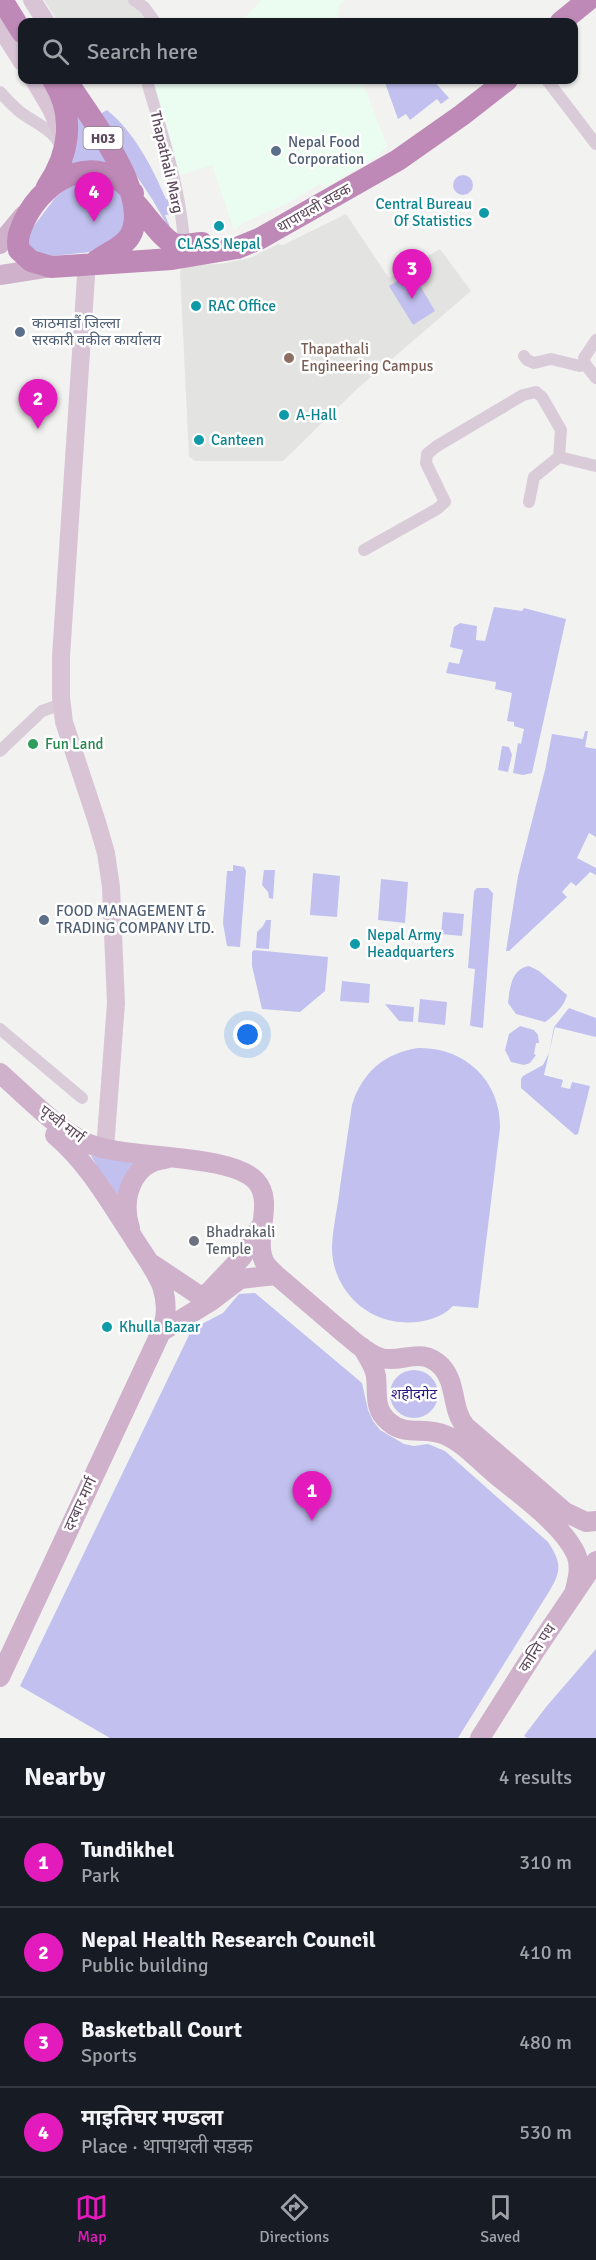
<!DOCTYPE html>
<meta charset="utf-8">
<style>
:root{--surface:#171b24;--page:#242831;--text:#f1f3f6;--muted:#9ea1a6;--line:#363941;--accent:#e31bbc}
body{margin:0;font-family:Signika,"Noto Sans Devanagari",sans-serif;background:var(--page);color:var(--text)}
.you{position:absolute;left:248px;top:1035px;width:21px;height:21px;margin:-15px;border:4px solid #fff;border-radius:50%;background:#1a73e8;box-shadow:0 0 0 9px #1a73e833}
.badge{display:grid;place-items:center;width:39px;height:39px;border-radius:50%;background:var(--accent);color:#fff;font-size:20px;font-weight:700}
.pin{position:absolute;translate:-50% -50px;filter:drop-shadow(0 2px 3px #0008)}
.pin::after{content:'';position:absolute;top:32px;width:21px;height:18px;background:inherit;clip-path:polygon(0 0,100% 0,50% 100%)}
.list{margin:0;padding:0;list-style:none}
h2{display:flex;justify-content:space-between;align-items:center;height:78px;margin:0;padding:0 24px;font-size:26px}
h2 small{font-size:20px;font-weight:400;color:var(--muted)}
.list li{display:grid;grid-template-columns:39px 1fr auto;gap:18px;align-items:center;box-sizing:border-box;height:90px;padding:0 24px;border-top:2px solid var(--line)}
.list b{display:block;font-size:22px;white-space:nowrap}
.list p{margin:0;font-size:20px;white-space:nowrap;color:var(--muted)}
.list em{font-size:20px;font-style:normal;color:var(--muted)}
.icon{flex:none;width:33px;height:33px;fill:none;stroke:currentColor;stroke-width:2;stroke-linecap:round;stroke-linejoin:round}
.map{position:relative;flex:none;width:596px;height:1738px;overflow:hidden}
.search{position:absolute;background:var(--surface);box-shadow:0 2px 4px #0004;left:18px;right:18px;top:18px;height:66px;display:flex;align-items:center;gap:15px;box-sizing:border-box;padding:0 21px;border-radius:12px;color:var(--muted);font-size:22px}
.sheet{height:438px;background:var(--surface)}
nav{display:flex;justify-content:space-around;align-items:center;box-sizing:border-box;height:84px;border-top:2px solid var(--line);background:var(--surface);font-size:16px;color:var(--muted)}
nav a{display:grid;justify-items:center;gap:3px}
nav .on{color:var(--accent)}
.map>svg:first-child{display:block}
.commercial{fill:#ebfcf1}
.education{fill:#e3e4e2}
.green{fill:#c1c0ef}
.lines{fill:none;stroke-linecap:round;stroke-linejoin:round}
.street{stroke:#dacbd9;stroke-width:12}
.secondary{stroke:#d9c4d6;stroke-width:18}
.primary{stroke:#cfb1cb;stroke-width:20}
.highway{stroke:#be89b7;stroke-width:22}
.service-dot{fill:#5c6f8a;stroke:#fff;stroke-width:2}
.culture-dot{fill:#0f9aa8;stroke:#fff;stroke-width:2}
.education-dot{fill:#8d6e63;stroke:#fff;stroke-width:2}
.leisure-dot{fill:#2e9e5b;stroke:#fff;stroke-width:2}
.worship-dot{fill:#6b7280;stroke:#fff;stroke-width:2}
.labels{text-anchor:middle;stroke-width:5;stroke-linejoin:round;paint-order:stroke}
.shield{fill:#fff;stroke:#8e808d;stroke-width:1.5}
.shield-label{font-size:14px;font-weight:bold;fill:#5e495c}
.service-label{font-size:15px;fill:#4e5e75;stroke:#fff;text-anchor:start}
.street-label{font-size:15px;fill:#5e495c;stroke:#fff}
.culture-label{font-size:15px;fill:#0d838f;stroke:#fff;text-anchor:start}
.education-label{font-size:15px;fill:#785e54;stroke:#fff;text-anchor:start}
.leisure-label{font-size:15px;fill:#27864d;stroke:#fff;text-anchor:start}
.worship-label{font-size:15px;fill:#5b616d;stroke:#fff;text-anchor:start}
.park-label{font-size:15px;fill:#261880;stroke:#fff}
</style>
<div class="map">
<svg width="596" height="1738" viewBox="0 0 596 1738">
<rect width="100%" height="100%" fill="#f2f3f1"/>
<path class="commercial" d="M262,0H344L339,6L338,16L340,22H240Z
M149,80H362L387,146L378,156L326,187L320,184L288,203L243,223L234,230L212,165L177,176Z"/>
<path class="education" d="M44,0H134L155,22H58Z
M346,214L389,278L440,249L471,291L357,389L283,461H195L189,457L180,271L185,265L220,264L250,258L278,244L283,245Z"/>
<path class="green" d="M384,80H433L449,98L441,104L437,99L410,120L406,114L398,119Z
M73,108L117,164L70,168Z
M107,110C135,133 152,167 166,199L172,202L174,209L171,214L165,215L170,227L169,228L152,199L104,127L101,116L102,113Z
M453 185a10 10 0 1 1 20 0a10 10 0 1 1-20 0Z
M100,180L122,195L128,229L90,252L43,257L23,243L27,235L55,198L73,183Z
M412,272L435,311L413,325L389,286Z
M494,607L522,611L524,608L566,619L532,773L523,775L513,773L518,743L521,744L524,729L514,726V722L507,721L512,693L495,689L496,682L446,673L449,662L459,664L463,650L450,647L454,627L460,623L477,626L476,640L485,641Z
M585,731H588L585,747L596,749V837L589,833L577,858L596,868V875L590,872L576,886L571,882L562,892L567,897L509,951H506L518,876L545,770L552,734L583,739Z
M502,746L509,747L512,755L508,772L498,770Z
M233,865L244,867L246,871L240,947L227,946L223,923L227,871H233Z
M264,870H275L273,899L269,898L268,892L262,885Z
M313,873L340,876L337,917L310,915Z
M381,879L408,882L405,923L378,920Z
M477,888H488L493,893L483,1028L471,1026L470,1025L475,969L468,968L474,891Z
M443,912L464,914L462,936L441,934Z
M266,920H271L269,949L256,948L257,932L263,926Z
M254,950L328,957L325,991L300,1012L262,1009L252,966V952Z
M529,966L539,971L567,995C565,1005 554,1016 545,1022L516,1014L508,1003C510,988 511,969 529,966Z
M342,981L370,984L369,1003L340,1001Z
M420,999L447,1002L445,1025L418,1022Z
M385,1004L414,1007L413,1022L399,1021Z
M569,1008L596,1018V1037L555,1027L544,1075L563,1080L561,1087L570,1089L572,1082L590,1086L578,1134L575,1135L521,1088V1079L523,1076L543,1065L549,1053L554,1027Z
M520,1026L534,1030L538,1035L539,1043H536L534,1054L536,1055L530,1063L524,1065L511,1062L505,1050L509,1034Z
M418,1048C465,1047 501,1081 500,1128L478,1308L453,1306C439,1321 413,1325 393,1321C358,1315 331,1282 332,1246C333,1226 338,1206 340,1187C344,1159 348,1132 352,1105C362,1072 385,1053 418,1048Z
M91,1156L143,1161L119,1203Z
M255,1293L362,1383L368,1410L373,1421L380,1430L404,1444L414,1446L428,1444L445,1451L548,1542C561,1562 562,1570 550,1590L458,1738H110L20,1686L190,1333L196,1327L223,1313L239,1294Z
M390 1394a24 24 0 1 1 48 0a24 24 0 1 1-48 0Z
M596,1649V1738H527L524,1736L546,1707Z"/>
<g class="lines">
<path class="street" d="M134,0L144,7L155,22
M149,80L148,85C162,133 182,195 184,245
M547,80L596,144
M0,92C6,99 13,106 20,112C33,122 59,132 61,150
M596,340L584,358L585,364L596,378
M524,356L527,360L534,363L551,359L580,366L585,364
M529,502L534,477L559,457
M364,550L437,509L445,502L426,463L427,454L437,446L523,395L536,392L542,397L561,430L559,457L596,466
M0,751L42,711L62,704
M0,1029L82,1098"/>
<path class="secondary" d="M32,0L46,22
M0,27L22,62
M34,80L51,109L64,138
M85,265L86,276L61,657V697L64,722L97,822L106,853L111,887L116,1003L105,1149"/>
<path class="primary" d="M0,244L23,216
M0,275L51,267
M0,1073C24,1094 60,1132 89,1144C130,1160 230,1153 256,1181C275,1202 253,1237 264,1261C266,1266 272,1271 276,1275C297,1293 318,1311 339,1329C352,1339 365,1353 381,1358C402,1364 421,1345 442,1367C457,1384 451,1408 465,1426L565,1512L586,1522L596,1521
M130,1228C120,1200 132,1162 165,1159
M152,1264L197,1294L202,1295L208,1293L242,1257L262,1224
M161,1332L211,1301L240,1279L276,1275
M362,1347C367,1356 374,1365 376,1376C378,1393 373,1409 389,1422C406,1437 425,1426 445,1435C464,1443 479,1461 495,1474C520,1495 562,1524 576,1554C581,1566 578,1578 575,1590
M0,1677L161,1332C167,1318 167,1301 162,1286C155,1268 141,1251 131,1234C108,1199 87,1162 55,1135
M480,1738L537,1648L596,1561"/>
<path class="highway" d="M2,0L22,32
M561,22L588,0
M66,80C88,114 153,196 130,236C122,249 105,253 94,263
M47,187C70,153 75,115 53,80
M133,193C97,150 46,177 25,219C20,230 16,239 19,250L31,261L51,267L172,259L237,248L259,239L398,160L462,115L507,80
M135,203C145,213 161,238 174,244C183,247 193,243 202,243"/>
</g>
<g class="service-dot">
<circle cx="276" cy="151" r="6"/>
<circle cx="20" cy="332" r="6"/>
<circle cx="44" cy="920" r="6"/>
</g>
<g class="culture-dot">
<circle cx="484" cy="213" r="6"/>
<circle cx="219" cy="226" r="6"/>
<circle cx="196" cy="306" r="6"/>
<circle cx="284" cy="415" r="6"/>
<circle cx="199" cy="440" r="6"/>
<circle cx="355" cy="944" r="6"/>
<circle cx="107" cy="1327" r="6"/>
</g>
<circle class="education-dot" cx="289" cy="358" r="6"/>
<circle class="leisure-dot" cx="33" cy="744" r="6"/>
<circle class="worship-dot" cx="194" cy="1241" r="6"/>
<g class="labels">
<rect class="shield" x="83.5" y="127" width="39" height="22" rx="4.5"/>
<g class="shield-label">
<text x="103" y="143">H03</text>
</g>
<g class="service-label">
<text x="288" y="147">Nepal Food<tspan x="288" dy="17">Corporation</tspan></text>
<text x="32" y="328">काठमाडौं जिल्ला<tspan x="32" dy="17">सरकारी वकील कार्यालय</tspan></text>
<text x="56" y="916">FOOD MANAGEMENT &amp;<tspan x="56" dy="17">TRADING COMPANY LTD.</tspan></text>
</g>
<g class="street-label">
<text transform="translate(167 162) rotate(77)" y="5">Thapathali Marg</text>
<text transform="translate(314 208) rotate(-30)" y="5">थापाथली सडक</text>
<text transform="translate(62 1124) rotate(37)" y="5">पृथ्वी मार्ग</text>
<text transform="translate(80 1504) rotate(-65)" y="5">दरबार मार्ग</text>
<text transform="translate(537 1648) rotate(-57)" y="5">कान्ति पथ</text>
</g>
<g class="culture-label">
<text x="472" y="209" text-anchor="end">Central Bureau<tspan x="472" dy="17">Of Statistics</tspan></text>
<text x="219" y="249" text-anchor="middle">CLASS Nepal</text>
<text x="208" y="311">RAC Office</text>
<text x="296" y="420">A-Hall</text>
<text x="211" y="445">Canteen</text>
<text x="367" y="940">Nepal Army<tspan x="367" dy="17">Headquarters</tspan></text>
<text x="119" y="1332">Khulla Bazar</text>
</g>
<g class="education-label">
<text x="301" y="354">Thapathali<tspan x="301" dy="17">Engineering Campus</tspan></text>
</g>
<g class="leisure-label">
<text x="45" y="749">Fun Land</text>
</g>
<g class="worship-label">
<text x="206" y="1237">Bhadrakali<tspan x="206" dy="17">Temple</tspan></text>
</g>
<g class="park-label">
<text x="414" y="1399">शहीदगेट</text>
</g>
</g>
</svg>
<div class="you"></div>
<div class="pin badge" style="left:312px;top:1521px">1</div>
<div class="pin badge" style="left:38px;top:429px">2</div>
<div class="pin badge" style="left:412px;top:299px">3</div>
<div class="pin badge" style="left:94px;top:222px">4</div>
<div class="search"><svg class="icon" aria-label="search" viewBox="0 0 24 24"><circle cx="10" cy="10" r="6"/><path d="M15 15l6 6"/></svg>Search here</div>
</div>
<section class="sheet">
<h2>Nearby<small>4 results</small></h2>
<ul class="list">
<li><span class="badge">1</span><div><b>Tundikhel</b><p>Park</p></div><em>310 m</em></li>
<li><span class="badge">2</span><div><b>Nepal Health Research Council</b><p>Public building</p></div><em>410 m</em></li>
<li><span class="badge">3</span><div><b>Basketball Court</b><p>Sports</p></div><em>480 m</em></li>
<li><span class="badge">4</span><div><b>माइतिघर मण्डला</b><p>Place · थापाथली सडक</p></div><em>530 m</em></li>
</ul>
</section>
<nav>
<a class="on"><svg class="icon" aria-label="map" viewBox="0 0 24 24"><path d="M3 6l6-2 6 2 6-2v14l-6 2-6-2-6 2zM9 4v14M15 6v14"/></svg>Map</a>
<a><svg class="icon" aria-label="directions" viewBox="0 0 24 24"><path d="M12 3l9 9-9 9-9-9zM9 14v-3h6M13 9l2 2-2 2"/></svg>Directions</a>
<a><svg class="icon" aria-label="saved" viewBox="0 0 24 24"><path d="M7 4h10v16l-5-4-5 4z"/></svg>Saved</a>
</nav>
